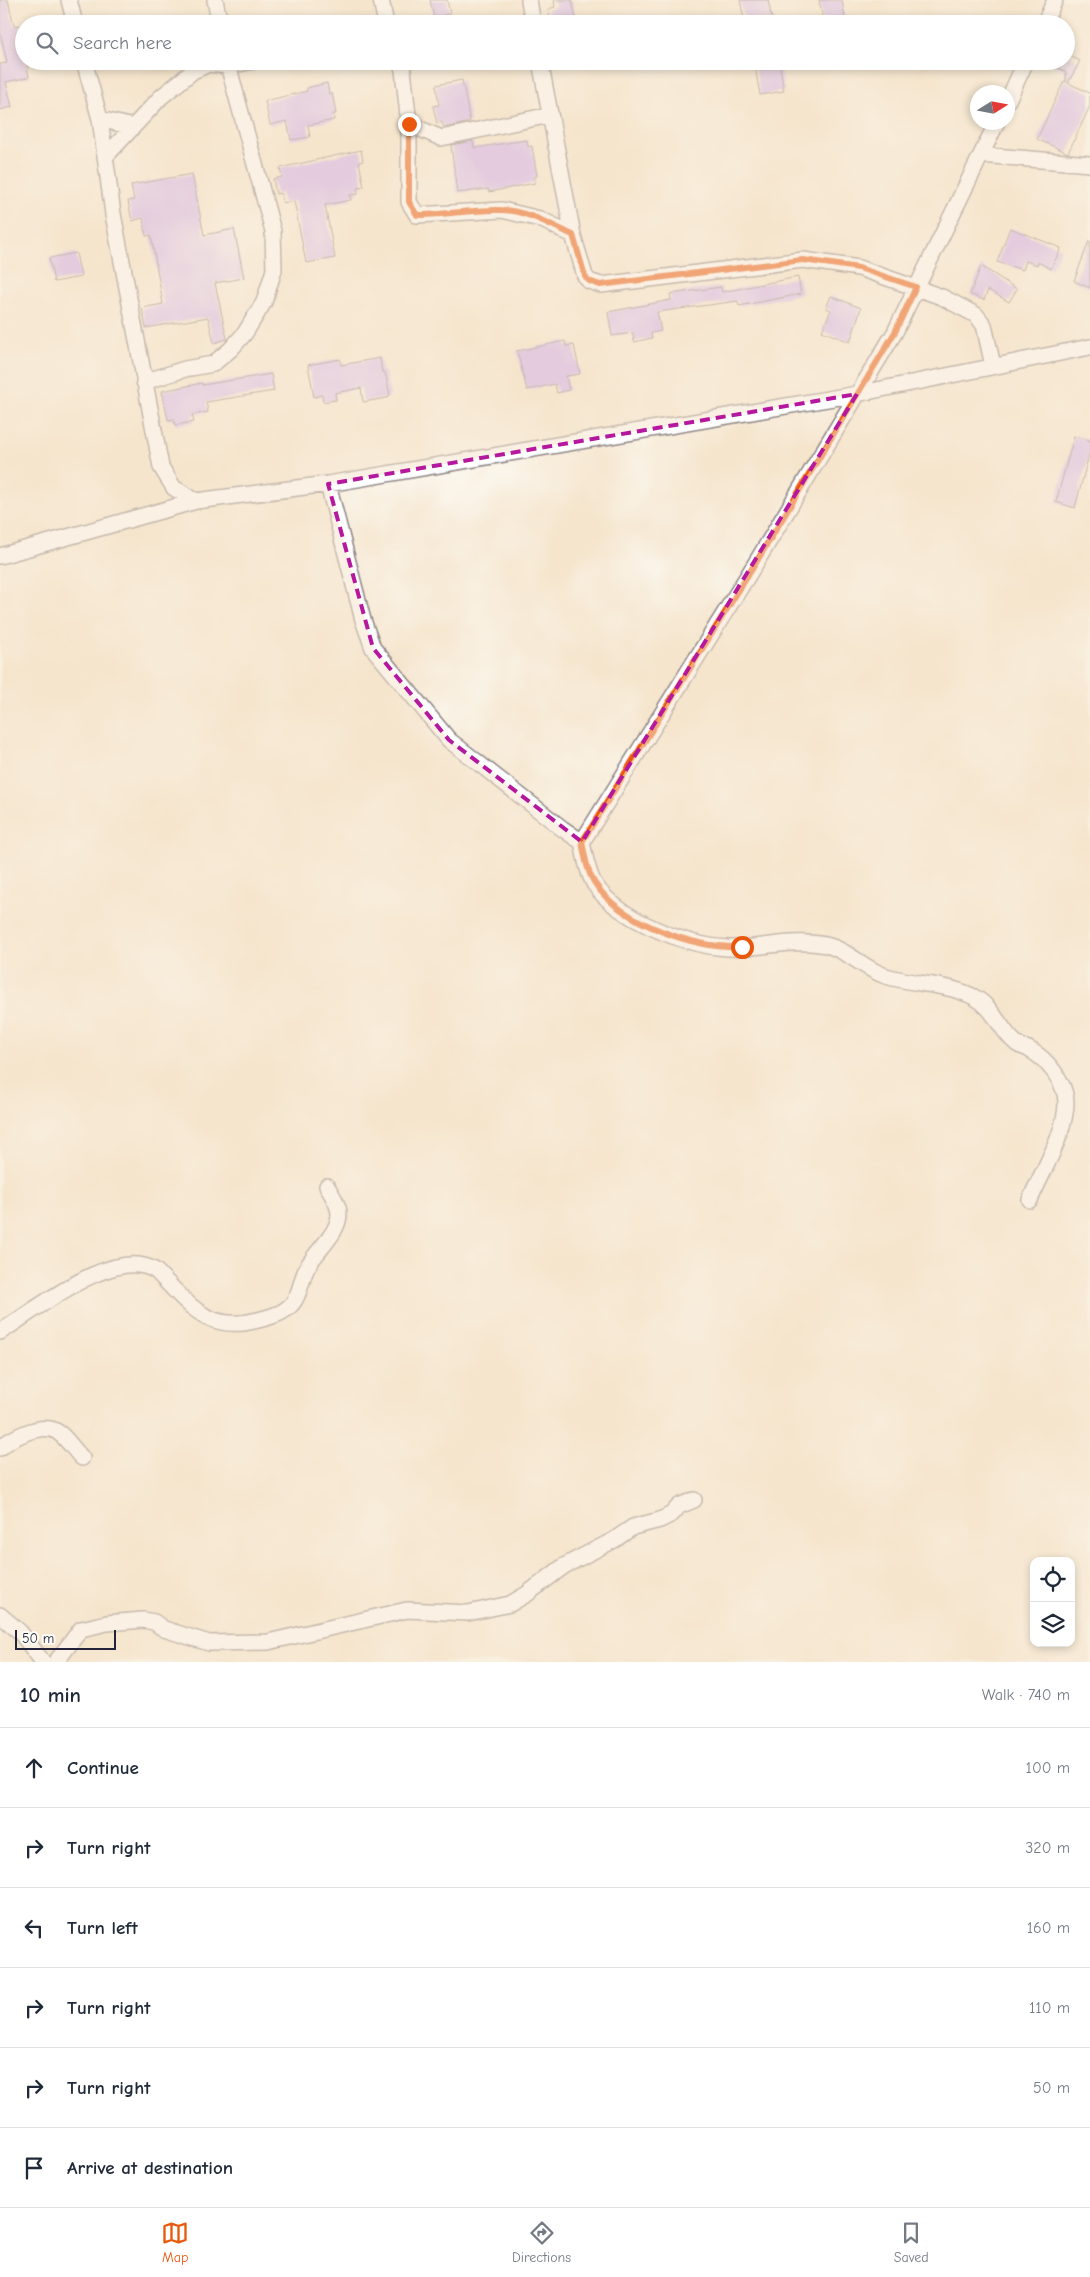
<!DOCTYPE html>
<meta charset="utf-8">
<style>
:root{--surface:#fff;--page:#f6f6f7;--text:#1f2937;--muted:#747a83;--line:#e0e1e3;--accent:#ea580c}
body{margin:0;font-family:"Comic Neue",sans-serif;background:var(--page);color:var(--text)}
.controls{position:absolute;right:15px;bottom:15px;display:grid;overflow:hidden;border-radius:10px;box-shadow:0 2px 8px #0003}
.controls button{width:45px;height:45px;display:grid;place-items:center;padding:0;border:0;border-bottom:1px solid var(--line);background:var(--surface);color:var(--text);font:25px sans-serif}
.compass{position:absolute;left:970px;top:85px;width:45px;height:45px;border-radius:50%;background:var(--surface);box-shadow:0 2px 8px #0003;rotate:79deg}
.scale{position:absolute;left:15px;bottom:12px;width:101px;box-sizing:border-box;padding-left:5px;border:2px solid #22223b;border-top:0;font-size:14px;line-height:18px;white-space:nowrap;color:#22223b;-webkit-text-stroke:4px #fdfcf7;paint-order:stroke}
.stop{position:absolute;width:15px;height:15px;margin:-11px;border:4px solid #ea580c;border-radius:50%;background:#fff}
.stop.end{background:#ea580c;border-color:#fff;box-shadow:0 1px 5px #0008}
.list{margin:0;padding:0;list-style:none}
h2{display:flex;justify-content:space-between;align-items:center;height:65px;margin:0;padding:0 20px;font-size:21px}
h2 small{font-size:16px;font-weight:400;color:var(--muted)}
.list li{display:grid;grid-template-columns:32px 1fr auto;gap:15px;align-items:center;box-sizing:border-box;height:80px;padding:0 20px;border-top:1px solid var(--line)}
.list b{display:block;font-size:19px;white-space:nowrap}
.list em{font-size:16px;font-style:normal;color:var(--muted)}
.icon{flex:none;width:28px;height:28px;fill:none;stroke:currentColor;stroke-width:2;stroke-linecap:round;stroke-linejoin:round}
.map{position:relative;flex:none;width:1090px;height:1662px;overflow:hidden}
.search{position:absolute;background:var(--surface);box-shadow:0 2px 8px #0003;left:15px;right:15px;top:15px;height:55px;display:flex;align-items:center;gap:12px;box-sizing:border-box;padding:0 18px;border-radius:28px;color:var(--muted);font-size:19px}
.sheet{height:545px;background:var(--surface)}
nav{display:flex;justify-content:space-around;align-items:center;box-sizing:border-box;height:70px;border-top:1px solid var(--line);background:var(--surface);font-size:14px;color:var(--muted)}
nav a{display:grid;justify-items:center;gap:2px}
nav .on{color:var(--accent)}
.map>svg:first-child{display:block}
.building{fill:#ceadf2}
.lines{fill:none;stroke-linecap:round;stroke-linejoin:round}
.street-casing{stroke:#8c8484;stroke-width:18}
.street{stroke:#fff;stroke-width:15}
.route{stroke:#ea580c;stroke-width:6}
.marked{fill:none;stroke:#b5179e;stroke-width:4;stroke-dasharray:10 6;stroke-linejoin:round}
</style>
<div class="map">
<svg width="1090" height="1662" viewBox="0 0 1090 1662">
<rect width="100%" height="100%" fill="#fdfcf7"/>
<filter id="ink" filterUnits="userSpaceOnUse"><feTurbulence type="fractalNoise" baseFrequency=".02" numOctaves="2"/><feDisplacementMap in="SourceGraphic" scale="10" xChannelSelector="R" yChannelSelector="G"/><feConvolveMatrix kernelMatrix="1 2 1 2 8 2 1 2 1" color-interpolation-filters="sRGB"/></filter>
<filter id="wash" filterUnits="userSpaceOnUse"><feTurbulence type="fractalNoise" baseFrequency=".0096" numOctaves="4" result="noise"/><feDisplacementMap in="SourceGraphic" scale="20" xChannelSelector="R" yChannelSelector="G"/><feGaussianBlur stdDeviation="1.12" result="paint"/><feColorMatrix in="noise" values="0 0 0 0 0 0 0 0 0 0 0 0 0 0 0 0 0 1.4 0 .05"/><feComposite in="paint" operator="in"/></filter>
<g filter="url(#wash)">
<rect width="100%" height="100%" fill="#f5e5cd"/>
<g id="blocks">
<path class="building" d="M0,0H8L14,26L20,25L24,41V61H26L29,77L6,82L12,107L0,110V64L7,63L0,32Z
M430,0H447L450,14L434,17Z
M554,0H572L577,24H551L548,9L555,7Z
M740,0H768L773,24H745Z
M819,0H842L846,24H824Z
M1066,54L1080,61L1068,83L1090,93V106L1068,153L1037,139L1064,81L1066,82V72L1046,61H1066Z
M754,61H779L784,91L760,95Z
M462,80L470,122L444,128L442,122L437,123L433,106L439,105L436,85Z
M327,83L329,94L332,93L336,114H333L334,120L308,125L310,137L291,140L287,121L270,125L265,101L307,91V88Z
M527,140L528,147L532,146L537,176L534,177L535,183L489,192L488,189L457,193L451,145L473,141L474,148Z
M361,150L363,161L359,162L364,187L357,188L358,194L350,195L351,200L325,205L335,258L306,263L294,201L283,203L281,193L276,194L273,179L282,177L280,168Z
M192,174L204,235L234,229L244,278L215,283L227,339L214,343L208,317L146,328L142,308L163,304L151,235L146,236L143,218L132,221L128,201L134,200L131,185Z
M1010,228L1061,248L1051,269L1038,262L1037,265L1026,261L1023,270L997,262Z
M1089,241H1090V288L1074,281Z
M76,253L81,277L54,282L49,258Z
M981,266L1017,289L1009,302L988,290L984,300L970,294Z
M798,277L801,294L739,306L738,301L657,312L661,331L651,333L652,338L634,342L633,333L612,336L608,312L671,300L670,294L721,287L722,292Z
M831,296L861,308L850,342L822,331L831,310L826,308Z
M565,341L566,346L574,345L580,374L566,376L569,390L557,393L555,384L527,390L517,351Z
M380,358L382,372H385L390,395L387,398L363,402L361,388L335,393L336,400L323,402L322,395L314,397L308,365L340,359L341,365Z
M271,374L274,391L206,402L208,412L192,415L194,422L175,425L174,419L168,420L162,391L202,383V385Z
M1074,436L1090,440V451L1075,508L1056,502Z"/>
</g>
</g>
<g filter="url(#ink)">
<use href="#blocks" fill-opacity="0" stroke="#8c8484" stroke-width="1"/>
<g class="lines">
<g class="street-casing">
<path id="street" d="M69,0L75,24
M215,0L220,24
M381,0L386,24
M529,0L533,24
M1044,24L1055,0
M84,61L100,119L113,214L161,467L174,488L196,501L328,484L857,394L1090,347
M400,61L403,70L409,124V202L417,215L502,210L540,219L573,235L585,276L589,281L601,285L803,260L859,268L942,297L976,315L984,325L993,366
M540,61L573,235
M1008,100L1026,61
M100,119L133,127
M409,124L441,138L550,115
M981,155L1090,164
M105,157L161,97L193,71L209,64L228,66L254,61
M144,382L185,369L213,364L231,349L245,333L264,302L274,270L273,231L227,61
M328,484L363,620L373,648L449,740L563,829L582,842C585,856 587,872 595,885C619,920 687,946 728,948C761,949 794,938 826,945C848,950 865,970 886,976C915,985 946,983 974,997C995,1008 1000,1031 1017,1044C1021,1047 1026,1047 1030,1050C1047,1059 1065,1082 1066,1101C1067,1131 1042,1172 1030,1200
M0,556L196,501
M582,842L757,561L895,332L997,122
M0,1332C35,1311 115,1244 156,1271C188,1303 207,1334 258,1320C270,1317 283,1314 292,1304C301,1294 301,1277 308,1266C317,1250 339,1233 339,1214C339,1204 331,1194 327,1186
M0,1448C11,1438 38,1424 54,1430C64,1434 74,1450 82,1458
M0,1615L20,1632L43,1662
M56,1662L81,1629L107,1623L143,1620L154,1622L164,1629L209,1643L268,1642L407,1610L468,1613L510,1604L527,1594L564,1566L614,1540L633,1527L660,1520L672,1514L679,1506L694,1500"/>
</g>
<use href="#street" class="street"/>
</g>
</g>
<g class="lines" filter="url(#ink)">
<path class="route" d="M409,124V202L417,215C445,215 473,209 501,210C525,210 551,225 573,235L585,276L589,281L600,285L803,260L859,268L916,287L895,332L757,561L582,842C585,856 587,873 596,885C623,924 696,949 742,947"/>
</g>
<path d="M0 0H1090V1662H0ZM857,394L582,842L449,740L373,648L328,484Z" fill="#f5e5cd" fill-opacity=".55" fill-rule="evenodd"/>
<path class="marked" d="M857,394L582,842L449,740L373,648L328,484Z"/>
</svg>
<div class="controls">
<button><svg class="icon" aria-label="locate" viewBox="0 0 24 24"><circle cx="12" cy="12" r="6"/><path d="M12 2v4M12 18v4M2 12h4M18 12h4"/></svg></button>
<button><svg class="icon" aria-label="layers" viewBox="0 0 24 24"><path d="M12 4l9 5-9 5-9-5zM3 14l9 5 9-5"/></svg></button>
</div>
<svg class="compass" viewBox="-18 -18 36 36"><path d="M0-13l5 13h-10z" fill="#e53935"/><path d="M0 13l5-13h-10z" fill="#747a83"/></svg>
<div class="scale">50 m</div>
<div class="stop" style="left:742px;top:947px"></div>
<div class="stop end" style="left:409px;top:124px"></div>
<div class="search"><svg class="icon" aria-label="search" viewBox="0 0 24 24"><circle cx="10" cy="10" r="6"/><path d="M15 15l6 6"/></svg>Search here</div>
</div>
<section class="sheet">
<h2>10 min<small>Walk · 740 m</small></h2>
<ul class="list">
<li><svg class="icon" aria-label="ahead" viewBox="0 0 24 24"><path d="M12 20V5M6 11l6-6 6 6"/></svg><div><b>Continue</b></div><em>100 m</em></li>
<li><svg class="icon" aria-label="right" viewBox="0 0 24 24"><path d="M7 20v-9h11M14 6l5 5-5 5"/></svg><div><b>Turn right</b></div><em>320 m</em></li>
<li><svg class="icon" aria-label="left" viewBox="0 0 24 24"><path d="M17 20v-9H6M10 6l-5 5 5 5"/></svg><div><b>Turn left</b></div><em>160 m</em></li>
<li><svg class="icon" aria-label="right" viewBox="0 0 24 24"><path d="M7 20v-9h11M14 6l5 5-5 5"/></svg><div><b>Turn right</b></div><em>110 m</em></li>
<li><svg class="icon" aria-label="right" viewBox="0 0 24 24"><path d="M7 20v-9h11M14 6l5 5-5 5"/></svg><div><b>Turn right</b></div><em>50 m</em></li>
<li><svg class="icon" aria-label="arrive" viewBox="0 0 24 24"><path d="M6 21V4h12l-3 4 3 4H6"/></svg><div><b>Arrive at destination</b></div></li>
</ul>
</section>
<nav>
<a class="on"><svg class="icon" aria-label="map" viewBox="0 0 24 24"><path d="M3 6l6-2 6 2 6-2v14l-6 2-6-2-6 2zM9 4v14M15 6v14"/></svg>Map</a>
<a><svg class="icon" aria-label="directions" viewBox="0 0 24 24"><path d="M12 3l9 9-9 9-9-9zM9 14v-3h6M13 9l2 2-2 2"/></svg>Directions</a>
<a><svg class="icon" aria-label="saved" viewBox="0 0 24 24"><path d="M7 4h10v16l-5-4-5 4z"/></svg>Saved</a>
</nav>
